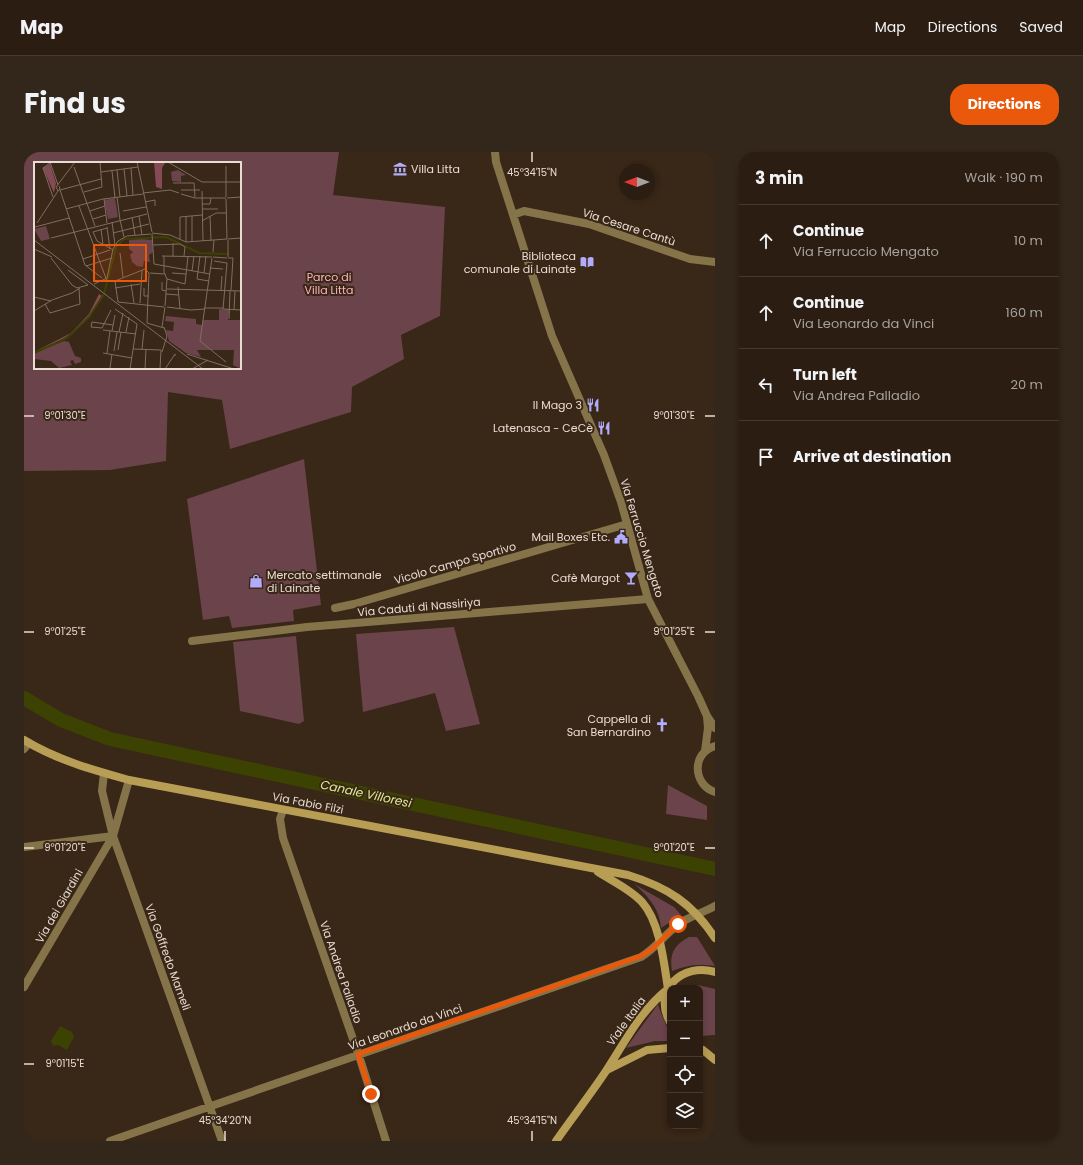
<!DOCTYPE html>
<meta charset="utf-8">
<style>
:root{--surface:#2b1d11;--page:#33261a;--text:#f1f3f6;--muted:#a6a29f;--line:#473b31;--accent:#ea580c}
body{margin:0;font-family:Poppins,sans-serif;background:var(--page);color:var(--text)}
.controls{position:absolute;right:12px;bottom:12px;display:grid;overflow:hidden;border-radius:8px;box-shadow:0 2px 6px #0003}
.controls button{width:36px;height:36px;display:grid;place-items:center;padding:0;border:0;border-bottom:1px solid var(--line);background:var(--surface);color:var(--text);font:20px sans-serif}
.compass{position:absolute;left:595px;top:12px;width:36px;height:36px;border-radius:50%;background:var(--surface);box-shadow:0 2px 6px #0003;rotate:270deg}
.stop{position:absolute;width:12px;height:12px;margin:-9px;border:3px solid #ea580c;border-radius:50%;background:#fff}
.stop.end{background:#ea580c;border-color:#fff;box-shadow:0 1px 4px #0008}
.list{margin:0;padding:0;list-style:none}
h2{display:flex;justify-content:space-between;align-items:center;height:52px;margin:0;padding:0 16px;font-size:17px}
h2 small{font-size:13px;font-weight:400;color:var(--muted)}
.list li{display:grid;grid-template-columns:26px 1fr auto;gap:12px;align-items:center;box-sizing:border-box;height:72px;padding:0 16px;border-top:1px solid var(--line)}
.list b{display:block;font-size:15px;white-space:nowrap}
.list p{margin:0;font-size:13px;white-space:nowrap;color:var(--muted)}
.list em{font-size:13px;font-style:normal;color:var(--muted)}
.icon{flex:none;width:22px;height:22px;fill:none;stroke:currentColor;stroke-width:2;stroke-linecap:round;stroke-linejoin:round}
.map{position:relative;flex:none;width:691px;height:989px;overflow:hidden;border-radius:16px}
header{display:flex;align-items:center;gap:24px;box-sizing:border-box;height:56px;padding:0 20px;background:var(--surface);border-bottom:1px solid var(--line)}
header strong{font-size:19px}
nav{display:flex;gap:22px;margin-inline-start:auto;font-size:14px}
.intro{display:flex;align-items:center;justify-content:space-between;box-sizing:border-box;height:96px;padding:0 24px}
h1{margin:0;font-size:28px}
.button{padding:10px 18px;border-radius:16px;background:var(--accent);color:#fff;font-size:14px;font-weight:700}
main{display:flex;gap:24px;padding:0 24px}
aside{flex:1;background:var(--surface);border-radius:16px;box-shadow:0 2px 6px #0003}
.map>svg:first-child{display:block}
.green{fill:#6b434a;fill-rule:evenodd}
.water{fill:#3c4302}
.lines{fill:none;stroke-linecap:round;stroke-linejoin:round}
.canal{stroke:#3c4302;stroke-width:14}
.street{stroke:#857449;stroke-width:8}
.secondary{stroke:#b89d55;stroke-width:8}
.route{stroke:#ea580c;stroke-width:5}
.ticks{fill:none;stroke:#e9dcd2;stroke-width:1.5}
.labels{text-anchor:middle;stroke-width:4;stroke-linejoin:round;paint-order:stroke}
.poi-label{font-size:11px;fill:#e9dcd2;stroke:#392717;text-anchor:end}
.street-label{font-size:11px;fill:#e9dcd2;stroke:#392717}
.park-label{font-size:11px;fill:#ffb3c0;stroke:#392717}
.water-label{font-size:12px;font-style:italic;fill:#ddeb93;stroke:#392717}
.inset-river{fill:none;stroke:#3c4302;stroke-width:2}
.inset-road{fill:none;stroke:#7f6f62;stroke-width:1}
.view{fill:#e8590c;fill-opacity:0.15;stroke:#e8590c;stroke-width:2}
.inset-edge{fill:none;stroke:#e9dcd2;stroke-width:2}
.ticks-label{font-size:10px;text-anchor:middle;fill:#e9dcd2;stroke:#392717;stroke-width:4;stroke-linejoin:round;paint-order:stroke}
</style>
<header>
<strong>Map</strong>
<nav><a>Map</a><a>Directions</a><a>Saved</a></nav>
</header>
<div class="intro"><h1>Find us</h1><a class="button">Directions</a></div>
<main>
<div class="map">
<svg width="691" height="989" viewBox="0 0 691 989">
<rect width="100%" height="100%" fill="#392717"/>
<path class="green" d="M0,0H315L309,43L421,55L416,164L377,183L380,207L328,235L327,260L206,297L198,248L144,240L142,309L86,318L0,319ZM11,11H216V216H11Z
M280,307L297,453L269,458L270,469L208,476L205,464L179,468L163,347Z
M430,475L456,572L422,579L411,541L339,560L332,482Z
M272,484L280,569L275,572L216,559L209,490Z
M644,633L683,654V668L642,662Z
M610,732L650,755L657,763L637,776C636,757 624,744 610,732Z
M665,785H673L691,814C674,812 664,813 648,819C645,802 650,793 665,785Z
M674,833L691,837V883L676,884V836H664Z
M634,852C637,864 646,877 646,889H631L602,896Z"/>
<path class="water" d="M36,874L48,880L50,885L43,898L34,893L29,894L27,889Z"/>
<g class="lines">
<path class="canal" d="M0,546L37,568L86,587L691,717"/>
<path class="street" d="M471,0L472,10L528,184L580,303L597,350L624,447L674,544L683,564L691,576
M489,63L500,59L565,72L666,107L691,110
M311,456L330,452L603,372
M168,489L283,475L624,447
M691,594C667,601 669,633 691,640
M0,597L5,591
M681,599L684,576L683,565
M80,621L78,639L89,684L198,989
M259,658L256,667L259,686L337,910L362,989
M0,695L89,684
M0,835L89,684L105,628
M86,989L617,805C632,796 641,782 655,772C666,764 679,761 691,754"/>
<path class="secondary" d="M0,588C33,608 69,618 105,628L604,723C643,735 668,751 691,786
M574,720C588,729 606,737 618,750C636,770 640,811 644,837
M646,870C628,838 659,810 691,820
M679,898L691,908
M583,918L623,898L646,896
M532,989C548,966 566,943 582,919C601,890 616,859 644,837"/>
</g>
<g class="lines">
<path class="route" d="M347,942L334,902L617,804L628,797L654,772"/>
</g>
<path class="ticks" d="M508,0V10M0,264H10M681,264H691M0,480H10M681,480H691M0,696H10M681,696H691M0,912H10M201,979V989M508,979V989"/>
<defs>
<g id="museum-bare" transform="scale(1.08)"><path d="M0-6L6-3V-2H-6V-3ZM-5-1h2V3h-2ZM-1-1h2V3h-2ZM3-1h2V3H3ZM-6 4H6V6H-6Z" fill="#b2adfa" stroke="#392717" stroke-width="2.5" paint-order="stroke"/></g>
<g id="library-bare" transform="scale(1.08)"><path d="M-6-4Q-3-5.5-.7-3.5V5Q-3 3-6 4ZM6-4Q3-5.5 .7-3.5V5Q3 3 6 4Z" fill="#b2adfa" stroke="#392717" stroke-width="2.5" paint-order="stroke"/></g>
<g id="restaurant-bare" transform="scale(1.08)"><path d="M-5-6h1v4h1v-4h1v4h1v-4h1v5L-1.5 .5V6h-2V.5L-5-1ZM5-6V6H3V1.5H1.5Q1.5-4 5-6Z" fill="#b2adfa" stroke="#392717" stroke-width="2.5" paint-order="stroke"/></g>
<g id="civic-bare" transform="scale(1.08)"><path d="M-.6-6.5H3V-4.5H.6V-3L4-1V1h2V6H-6V1h2V-1L-.6-3ZM-1.2 2.5V6h2.4V2.5Z" fill="#b2adfa" stroke="#392717" stroke-width="2.5" paint-order="stroke"/></g>
<g id="bar-bare" transform="scale(1.08)"><path d="M-6-5H6L.8 .8V4.5H3.5V6h-7V4.5H-.8V.8Z" fill="#b2adfa" stroke="#392717" stroke-width="2.5" paint-order="stroke"/></g>
<g id="shop-bare" transform="scale(1.08)"><path d="M-5-2.5h2.3a2.7 3.5 0 0 1 5.4 0H5L5.5 6h-11ZM-1.5-2.5h3a1.5 2.3 0 0 0-3 0Z" fill="#b2adfa" stroke="#392717" stroke-width="2.5" paint-order="stroke"/></g>
<g id="church-bare" transform="scale(1.08)"><path d="M-1.2-6h2.4v3.5h3.3v2.4h-3.3V6h-2.4V-.1h-3.3v-2.4h3.3Z" fill="#b2adfa" stroke="#392717" stroke-width="2.5" paint-order="stroke"/></g>
</defs>
<g fill-rule="evenodd">
<use href="#museum-bare" x="376" y="17"/>
<use href="#library-bare" x="563" y="110"/>
<use href="#restaurant-bare" x="569" y="253"/>
<use href="#restaurant-bare" x="580" y="276"/>
<use href="#civic-bare" x="597" y="385"/>
<use href="#bar-bare" x="607" y="426"/>
<use href="#shop-bare" x="232" y="429"/>
<use href="#church-bare" x="638" y="573"/>
</g>
<g class="labels">
<g class="poi-label">
<text x="387" y="21" text-anchor="start">Villa Litta</text>
<text x="552" y="108">Biblioteca<tspan x="552" dy="13">comunale di Lainate</tspan></text>
<text x="558" y="257">Il Mago 3</text>
<text x="569" y="280">Latenasca - CeCè</text>
<text x="586" y="389">Mail Boxes Etc.</text>
<text x="243" y="427" text-anchor="start">Mercato settimanale<tspan x="243" dy="13">di Lainate</tspan></text>
<text x="596" y="430">Cafè Margot</text>
<text x="627" y="571">Cappella di<tspan x="627" dy="13">San Bernardino</tspan></text>
</g>
<g class="street-label">
<text transform="translate(605 75) rotate(18)" y="4">Via Cesare Cantù</text>
<text transform="translate(618 386) rotate(73)" y="4">Via Ferruccio Mengato</text>
<text transform="translate(431 411) rotate(-16)" y="4">Vicolo Campo Sportivo</text>
<text transform="translate(395 455) rotate(-5)" y="4">Via Caduti di Nassiriya</text>
<text transform="translate(284 651) rotate(11)" y="4">Via Fabio Filzi</text>
<text transform="translate(35 754) rotate(-60)" y="4">Via dei Giardini</text>
<text transform="translate(144 805) rotate(70)" y="4">Via Goffredo Mameli</text>
<text transform="translate(317 820) rotate(71)" y="4">Via Andrea Palladio</text>
<text transform="translate(602 869) rotate(-54)" y="4">Viale Italia</text>
<text transform="translate(381 875) rotate(-19)" y="4">Via Leonardo da Vinci</text>
</g>
<g class="park-label">
<text x="305" y="129">Parco di<tspan x="305" dy="13">Villa Litta</tspan></text>
</g>
<g class="water-label">
<text transform="translate(342 642) rotate(12)" y="4">Canale Villoresi</text>
</g>
</g>
<g transform="translate(10 10)">
<rect width="207" height="207" fill="#392717"/>
<path d="M144,8L152,13L147,14V20L138,19L137,10ZM81,36L84,55L74,57L70,38ZM12,64L16,77L7,79L0,67ZM107,77L118,78L119,90L115,93L116,100L110,99L109,105L103,104L98,100L96,93L99,90L95,87V78ZM185,147L195,148L194,158H207V207L199,203L200,188H163L167,195L152,191L135,179L132,168L139,169L140,160L131,159L132,154L162,157V162L168,163L169,158H185ZM30,179L35,180L41,194L47,196V200L41,202L39,198L36,199L38,203L25,206L17,199L0,197V191Z" fill="#6b434a"/>
<path d="M120,0L131,1L128,6V27L122,25ZM16,2L22,21L20,31L9,6ZM65,132L68,134L56,155L42,168L23,181L0,190L37,171L55,152Z" fill="#864a56"/>
<path class="inset-river" d="M0,191L33,176L55,155L70,132L82,85L90,77L132,75L165,91L194,92"/>
<path class="inset-road" d="M16,0L24,23M103,0L118,70M134,0L168,20H207M16,1L9,6L19,35M192,4V35M40,5L61,64M97,6L99,33M90,7L93,34M83,8L86,35M78,9L81,36M67,10L104,5M67,17L26,28L51,103L68,116M139,21H160L161,35M25,24L26,27L24,29L22,25L41,0M147,28H166M168,29L169,79M50,30L68,25L66,0M109,31L136,28L145,31M147,32L161,36H192M83,35L86,58M193,36L207,35M70,37L73,61M192,37L193,77M111,40L121,38V44M168,42H176L177,36M45,44L73,119M32,47L69,37L109,32M168,47H184M56,49L71,44M89,49L112,45M105,54L108,73M152,54V80M158,54V80M176,54L177,79M98,55L101,73M59,57L72,53M86,58L90,75M168,59L182,51H193M78,60L81,83M3,61L24,29M1,65L35,56M73,65L76,87M73,66L59,70L63,79L79,88M67,67L69,83M79,71L115,62M118,71L136,73L152,80L193,77M118,72L120,102M17,76L113,52M146,77V55L168,53M194,77L207,76M0,78L169,207M119,83L146,82L151,85L150,94M0,87L18,95M179,90L180,78M86,91L89,115M128,94L178,95M130,94V110L133,117L131,144M139,94V81M166,94L163,117L175,119M179,95L193,96M194,95V78M17,96L38,123L43,126L54,123M178,96L166,179L192,200M194,96H199L197,128M49,97L76,88M180,99L193,101L189,147L207,148M120,102L176,112M52,104L78,96M176,106L189,107M34,108L54,123M158,109L160,94M115,111L113,161L130,166M116,111L131,112M138,111L152,112M170,111L172,94M133,117L151,122L154,94M128,120V128L132,129M60,122L73,116L79,87L84,79L93,74L117,72M97,122L100,141M144,125L146,147M81,126L106,122M110,126V134H115M133,127L207,129M187,128L188,114M132,132L145,133M0,135L17,139M84,140L81,119L111,107L115,111M84,140L130,145M106,141L108,108M11,142L16,151L46,142L45,127M133,145L157,148L171,147M171,146H189M81,147L103,162L96,207M200,147L201,129M0,149L18,138L38,131L46,126M195,157L196,128M128,165L131,145M68,166L57,165L58,160L79,163M68,166L77,148M69,168L102,172M78,169L81,153M85,170L89,151M92,170L95,155M99,187L127,188L126,207M108,187L110,168M84,188L87,170M80,189L83,170M128,190L133,174L130,165M69,191L98,196M73,191L76,169M153,192L200,207M76,206L78,192M111,207L112,187M131,207L141,192V194M158,207L174,198"/>
<path class="view" d="M60,83H112V119H60Z"/>
<rect width="207" height="207" class="inset-edge"/>
</g>
<g class="ticks-label">
<text x="508" y="24">45°34'15"N</text>
<text x="650" y="267">9°01'30"E</text>
<text x="41" y="267">9°01'30"E</text>
<text x="650" y="483">9°01'25"E</text>
<text x="41" y="483">9°01'25"E</text>
<text x="650" y="699">9°01'20"E</text>
<text x="41" y="699">9°01'20"E</text>
<text x="41" y="915">9°01'15"E</text>
<text x="201" y="972">45°34'20"N</text>
<text x="508" y="972">45°34'15"N</text>
</g>
</svg>
<div class="controls">
<button>+</button>
<button>−</button>
<button><svg class="icon" aria-label="locate" viewBox="0 0 24 24"><circle cx="12" cy="12" r="6"/><path d="M12 2v4M12 18v4M2 12h4M18 12h4"/></svg></button>
<button><svg class="icon" aria-label="layers" viewBox="0 0 24 24"><path d="M12 4l9 5-9 5-9-5zM3 14l9 5 9-5"/></svg></button>
</div>
<svg class="compass" viewBox="-18 -18 36 36"><path d="M0-13l5 13h-10z" fill="#e53935"/><path d="M0 13l5-13h-10z" fill="#a6a29f"/></svg>
<div class="stop" style="left:654px;top:772px"></div>
<div class="stop end" style="left:347px;top:942px"></div>
</div>
<aside>
<h2>3 min<small>Walk · 190 m</small></h2>
<ul class="list">
<li><svg class="icon" aria-label="ahead" viewBox="0 0 24 24"><path d="M12 20V5M6 11l6-6 6 6"/></svg><div><b>Continue</b><p>Via Ferruccio Mengato</p></div><em>10 m</em></li>
<li><svg class="icon" aria-label="ahead" viewBox="0 0 24 24"><path d="M12 20V5M6 11l6-6 6 6"/></svg><div><b>Continue</b><p>Via Leonardo da Vinci</p></div><em>160 m</em></li>
<li><svg class="icon" aria-label="left" viewBox="0 0 24 24"><path d="M17 20v-9H6M10 6l-5 5 5 5"/></svg><div><b>Turn left</b><p>Via Andrea Palladio</p></div><em>20 m</em></li>
<li><svg class="icon" aria-label="arrive" viewBox="0 0 24 24"><path d="M6 21V4h12l-3 4 3 4H6"/></svg><div><b>Arrive at destination</b></div></li>
</ul>
</aside>
</main>
